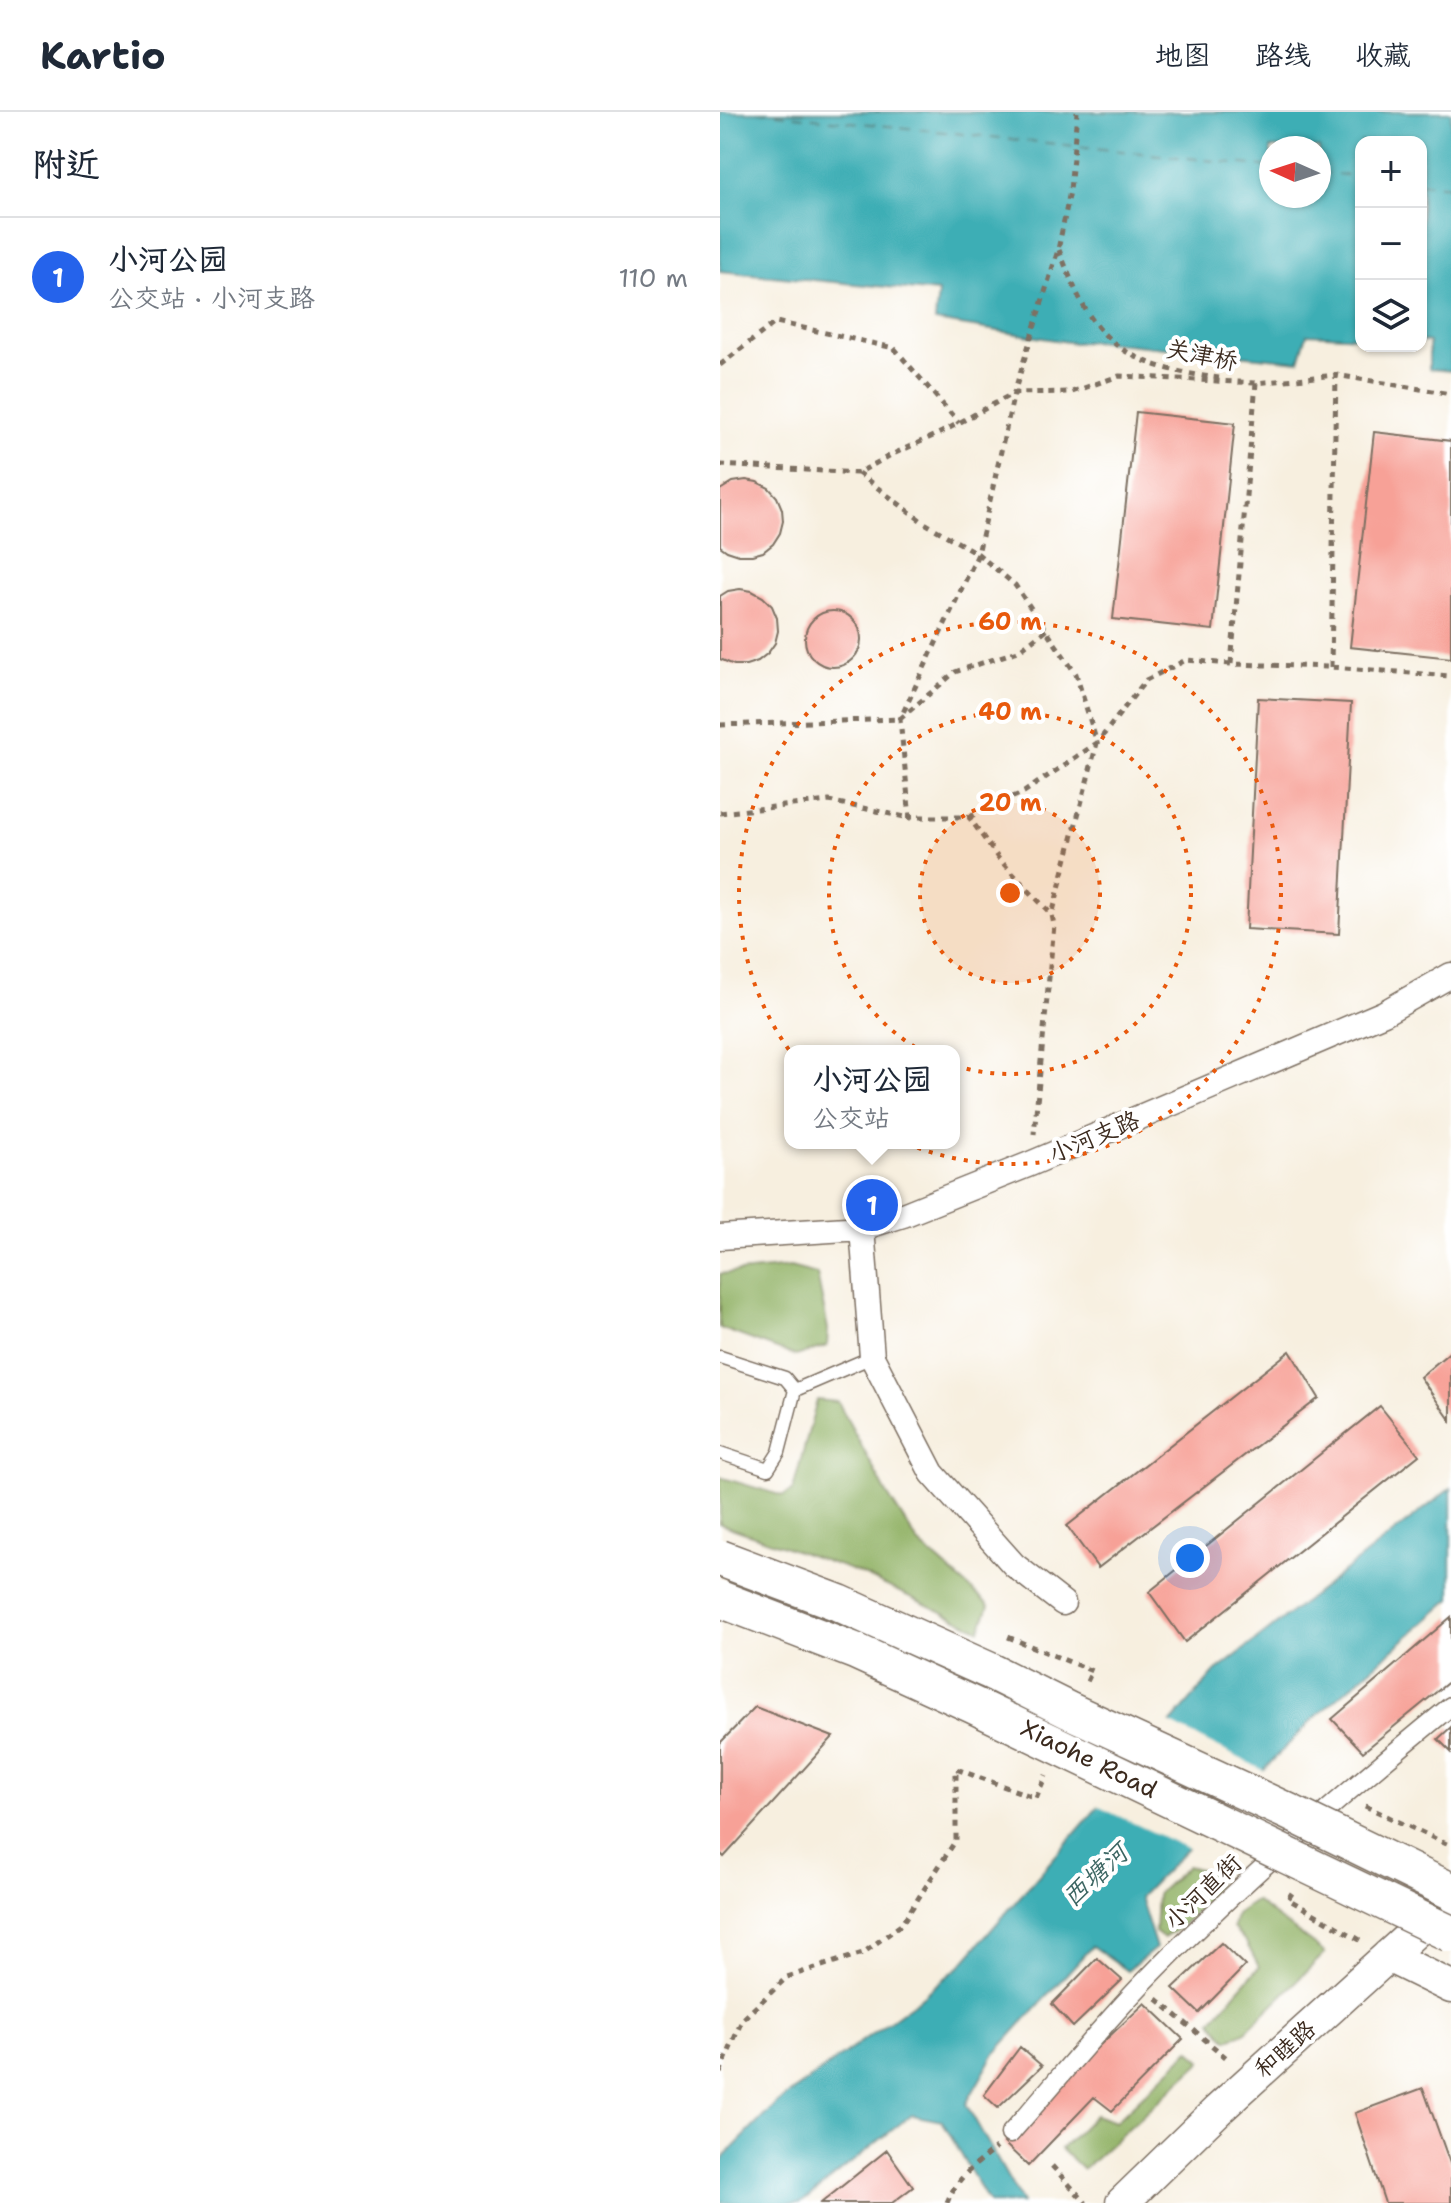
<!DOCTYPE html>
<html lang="zh">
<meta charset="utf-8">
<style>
:root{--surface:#fff;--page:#f2f2f3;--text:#1f2937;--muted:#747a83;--line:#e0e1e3;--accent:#2563eb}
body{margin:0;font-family:"Shantell Sans","LXGW WenKai TC",sans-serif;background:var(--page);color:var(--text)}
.controls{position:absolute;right:24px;top:24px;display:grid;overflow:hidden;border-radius:16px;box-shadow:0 2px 6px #0004}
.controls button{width:72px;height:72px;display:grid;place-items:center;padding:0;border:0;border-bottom:2px solid var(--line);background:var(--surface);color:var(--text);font:40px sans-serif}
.compass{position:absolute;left:539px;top:24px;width:72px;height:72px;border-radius:50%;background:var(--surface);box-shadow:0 2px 6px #0004;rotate:273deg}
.you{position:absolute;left:470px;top:1446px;width:28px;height:28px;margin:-20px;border:6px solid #fff;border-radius:50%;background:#1a73e8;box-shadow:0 0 0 12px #1a73e833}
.badge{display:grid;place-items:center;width:52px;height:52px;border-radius:50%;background:var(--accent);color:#fff;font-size:26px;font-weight:700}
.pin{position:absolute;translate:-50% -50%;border:4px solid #fff;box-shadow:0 2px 8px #0006}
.popup{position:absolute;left:64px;top:933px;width:176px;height:104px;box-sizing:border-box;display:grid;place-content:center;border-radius:16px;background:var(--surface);filter:drop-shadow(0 2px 6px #0005);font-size:26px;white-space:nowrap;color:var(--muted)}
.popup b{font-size:30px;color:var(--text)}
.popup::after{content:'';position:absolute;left:50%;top:100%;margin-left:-16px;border:16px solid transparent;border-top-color:var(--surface)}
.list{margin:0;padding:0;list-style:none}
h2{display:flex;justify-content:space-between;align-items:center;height:104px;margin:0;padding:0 32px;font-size:34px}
h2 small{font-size:26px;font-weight:400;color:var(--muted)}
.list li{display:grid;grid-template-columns:52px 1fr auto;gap:24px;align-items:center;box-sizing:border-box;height:120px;padding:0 32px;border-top:2px solid var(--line)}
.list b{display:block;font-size:30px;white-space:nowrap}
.list p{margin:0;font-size:26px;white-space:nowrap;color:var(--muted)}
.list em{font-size:26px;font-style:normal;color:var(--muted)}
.icon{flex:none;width:44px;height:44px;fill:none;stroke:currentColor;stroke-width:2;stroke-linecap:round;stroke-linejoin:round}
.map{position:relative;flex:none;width:731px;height:2091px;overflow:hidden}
header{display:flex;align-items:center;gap:48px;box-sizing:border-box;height:112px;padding:0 40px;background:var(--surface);border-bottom:2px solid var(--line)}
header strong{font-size:38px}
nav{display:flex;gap:44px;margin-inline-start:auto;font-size:28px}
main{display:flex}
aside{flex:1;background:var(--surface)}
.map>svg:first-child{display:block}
.forest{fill:#92b266;stroke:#666e42;stroke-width:2}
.water{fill:#3caeb5;stroke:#3c6c6a;stroke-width:2;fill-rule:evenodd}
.pier{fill:#f7efdf}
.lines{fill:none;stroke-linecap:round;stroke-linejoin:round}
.ferry{stroke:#3b6562;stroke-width:2;stroke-dasharray:10 8;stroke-linecap:butt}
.building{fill:#f7a197}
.service-casing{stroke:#7d6f62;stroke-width:15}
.pedestrian-casing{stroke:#7d6f62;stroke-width:21}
.minor-casing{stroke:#7d6f62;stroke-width:27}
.tertiary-casing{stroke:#7d6f62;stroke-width:35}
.path{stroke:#7d6f62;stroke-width:5;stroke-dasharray:6 6;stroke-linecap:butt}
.service{stroke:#fff;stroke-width:12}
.pedestrian{stroke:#fff;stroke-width:18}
.minor{stroke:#fff;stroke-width:24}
.tertiary{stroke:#fff;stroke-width:32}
.secondary-bridge-casing{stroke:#7d6f62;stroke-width:39;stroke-linecap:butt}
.secondary-bridge{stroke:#fff;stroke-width:36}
.ring{fill:none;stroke:#e8590c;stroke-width:4;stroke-dasharray:4 8}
.labels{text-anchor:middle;stroke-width:8;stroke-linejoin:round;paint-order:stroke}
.street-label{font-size:24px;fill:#3b2a1e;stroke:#fff}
.water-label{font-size:26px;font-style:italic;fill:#3b6562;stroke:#fff}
.centre{fill:#e8590c;stroke:#fff;stroke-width:4}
.ring-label{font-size:24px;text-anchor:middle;font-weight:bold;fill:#e8590c;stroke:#fff;stroke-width:8;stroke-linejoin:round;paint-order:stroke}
</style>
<header>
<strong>Kartio</strong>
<nav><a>地图</a><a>路线</a><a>收藏</a></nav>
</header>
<main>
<aside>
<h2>附近<small></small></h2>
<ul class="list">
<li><span class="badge">1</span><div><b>小河公园</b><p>公交站 · 小河支路</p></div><em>110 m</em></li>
</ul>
</aside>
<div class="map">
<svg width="731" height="2091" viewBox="0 0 731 2091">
<rect width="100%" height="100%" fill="#fff"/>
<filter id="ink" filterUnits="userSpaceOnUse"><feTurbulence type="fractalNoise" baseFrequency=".0125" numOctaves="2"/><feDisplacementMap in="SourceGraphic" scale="16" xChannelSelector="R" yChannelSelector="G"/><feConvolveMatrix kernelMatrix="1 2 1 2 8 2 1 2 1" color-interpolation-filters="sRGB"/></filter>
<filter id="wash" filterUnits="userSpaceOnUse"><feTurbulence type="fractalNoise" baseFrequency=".006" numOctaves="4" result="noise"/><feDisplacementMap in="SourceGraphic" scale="32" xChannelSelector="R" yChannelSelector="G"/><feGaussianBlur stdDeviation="1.8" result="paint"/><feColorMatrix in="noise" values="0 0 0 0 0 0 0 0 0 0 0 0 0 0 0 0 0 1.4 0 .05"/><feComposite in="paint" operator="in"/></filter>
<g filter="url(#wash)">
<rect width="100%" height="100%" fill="#f7efdf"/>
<path class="forest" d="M70,1155L97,1162L108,1217L107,1234L76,1244L0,1216V1162Z
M97,1288L118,1290L167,1382L199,1432L269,1493L260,1518L137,1460L0,1412V1365L63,1384L73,1378Z
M467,1754L486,1759L498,1768C489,1792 465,1814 443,1826L435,1820L437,1782Z
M535,1789L605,1841L526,1919L508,1928L491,1909L539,1855L526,1830L513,1816L516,1802Z
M470,1938L482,1949L363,2058L341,2037L375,2003L395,2010Z"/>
<path class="water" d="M0,0H731V259L709,257V230L701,229V30H641V225L587,222L579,249L373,229L354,231L215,209L218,180L0,159ZM551,36H599V84H551Z
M731,1376V1487L591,1609L420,1785L436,1836L407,1859L372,1834L275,1941L246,1992L302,2091H269L222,2009L191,2003L81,2091H0V2049L56,1992L197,1889L240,1854L495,1560Z"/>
<path class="pier" d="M447,1610L547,1660L471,1738L375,1693Z"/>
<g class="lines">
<path class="ferry" d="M38,0L551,55
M599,60L641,65
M701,71L731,74"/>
</g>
<g id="blocks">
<path class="building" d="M416,300L515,311L493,518L393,507Z
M654,320L731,329V546L630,535Z
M26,368L37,370L49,376L57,385L62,397L63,409L60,421L53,432L43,440L32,443H19L7,439L0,434V378L13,370Z
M20,477L32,479L43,485L52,494L57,506L58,519L55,531L48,541L38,549L26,553H14L0,547V484L8,479Z
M85 527a28 28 0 1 1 56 0a28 28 0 1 1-56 0Z
M538,586L631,591L619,822L526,817Z
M570,1239L599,1286L378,1456L347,1414Z
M731,1239V1309L700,1265Z
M660,1294L699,1343L465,1530L429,1480Z
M731,1505V1568L643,1640L612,1607Z
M35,1595L113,1625L4,1745L0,1741V1631Z
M731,1615V1640L718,1627Z
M501,1831L525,1854L479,1901L453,1876Z
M377,1846L402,1868L353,1915L332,1892Z
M425,1891L463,1927L392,1999L374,1985L308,2054L284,2031L350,1961Z
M300,1935L322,1954L278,1996L264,1983Z
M703,1976L731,2054V2091H665L635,2001Z
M167,2038L193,2075L172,2091H101Z"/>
</g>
</g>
<g filter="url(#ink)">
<use href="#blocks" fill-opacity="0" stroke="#7d6f62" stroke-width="2"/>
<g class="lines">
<g class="service-casing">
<path id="service" d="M0,1245L65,1266L75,1278L59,1340L48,1357L0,1341
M75,1278L152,1245"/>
</g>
<g class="pedestrian-casing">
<path id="pedestrian" d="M290,2022C334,1972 377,1919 423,1871C519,1772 624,1681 731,1594"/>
</g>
<g class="minor-casing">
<path id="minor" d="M142,1116L152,1245L212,1361L294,1453L343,1491
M0,1125L142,1116L183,1103L310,1052L664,901L731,863"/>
</g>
<g class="tertiary-casing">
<path id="tertiary" d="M668,1844L731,1875
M402,2091L498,1998L731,1787"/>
</g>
<path class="path" d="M339,138C349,162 358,189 374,210C404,251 452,260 499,266
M0,253L56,210L174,236L239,311
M0,353L138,361L171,343L222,320L294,281L352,280L399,264L536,271L616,263L731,282
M138,361L203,410L258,442L295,473L356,562L377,631L332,803L334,813L314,1022
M511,552L536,271H533
M611,555L616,263
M0,613L180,607L235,560L298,539L327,517
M0,701L109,689L190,706L180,607L258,442L294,281L338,138L350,79L357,0
M187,705H249L278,746L332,803
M249,705L304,680L377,631L426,568L466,548L511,552L611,555L731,564
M288,1525L372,1559L365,1574
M645,1694L731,1734
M572,1781L568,1787L640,1828
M437,1887L509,1948
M0,1961L22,1908L67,1865L143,1841L181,1813L236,1728V1657L316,1686L326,1663
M332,2054L366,2091
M227,2091C236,2066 256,2052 276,2036"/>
<use href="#service" class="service"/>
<use href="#pedestrian" class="pedestrian"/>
<use href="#minor" class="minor"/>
<use href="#tertiary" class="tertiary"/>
<g class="secondary-bridge-casing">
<path id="secondary-bridge" d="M0,1446L119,1491L268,1558L348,1598L569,1700L731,1779
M0,1487L135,1539L253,1593L731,1822"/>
</g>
<use href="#secondary-bridge" class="secondary-bridge"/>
</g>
</g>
<circle cx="290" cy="781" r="90" fill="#e8590c" fill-opacity=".12"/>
<g class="ring">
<circle cx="290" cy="781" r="90"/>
<circle cx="290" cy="781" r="181"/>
<circle cx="290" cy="781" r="271"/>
</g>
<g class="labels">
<g class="street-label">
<text transform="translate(482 243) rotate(11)" y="8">关津桥</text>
<text transform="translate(374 1025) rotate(-23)" y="8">小河支路</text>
<text transform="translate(369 1647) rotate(26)" y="8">Xiaohe Road</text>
<text transform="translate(483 1780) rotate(-44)" y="8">小河直街</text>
<text transform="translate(565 1937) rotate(-42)" y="8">和睦路</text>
</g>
<g class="water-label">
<text transform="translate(375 1763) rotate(-43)" y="9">西塘河</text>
</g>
</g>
<circle cx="290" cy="781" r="12" class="centre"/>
<g class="ring-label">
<text x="290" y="518">60 m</text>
<text x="290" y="608">40 m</text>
<text x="290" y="699">20 m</text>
</g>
</svg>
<div class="controls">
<button>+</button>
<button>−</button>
<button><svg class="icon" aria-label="layers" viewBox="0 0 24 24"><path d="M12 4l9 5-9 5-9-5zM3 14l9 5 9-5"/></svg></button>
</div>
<svg class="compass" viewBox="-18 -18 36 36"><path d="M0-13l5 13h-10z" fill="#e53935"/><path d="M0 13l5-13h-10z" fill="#747a83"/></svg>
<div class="you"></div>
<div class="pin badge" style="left:152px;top:1093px">1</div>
<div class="popup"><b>小河公园</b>公交站</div>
</div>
</main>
